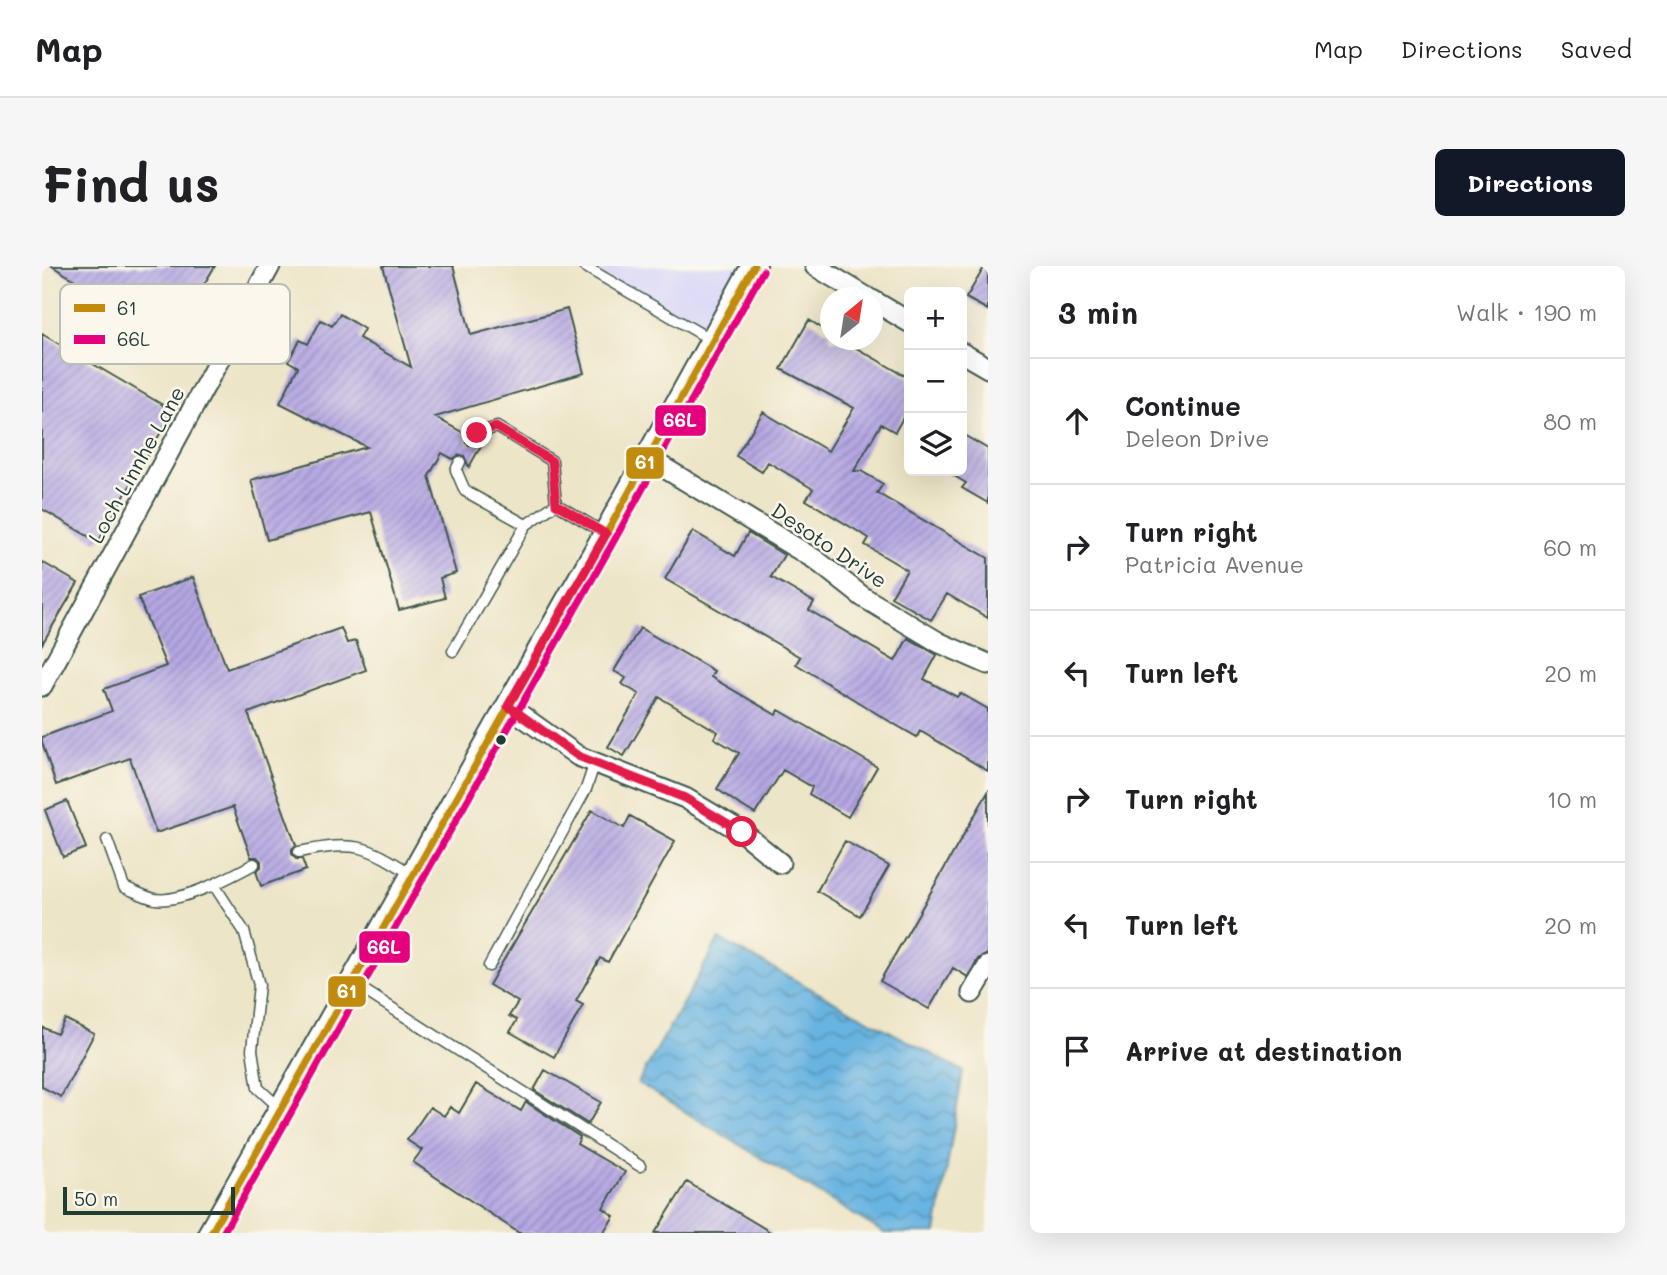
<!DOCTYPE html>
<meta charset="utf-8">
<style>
:root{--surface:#fff;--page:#f6f6f6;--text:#202124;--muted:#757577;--line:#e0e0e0;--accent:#111827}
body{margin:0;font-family:Mali,sans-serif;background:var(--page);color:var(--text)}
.controls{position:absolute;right:21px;top:21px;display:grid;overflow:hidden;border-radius:10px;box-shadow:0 7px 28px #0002}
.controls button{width:63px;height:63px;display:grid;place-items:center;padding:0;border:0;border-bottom:2px solid var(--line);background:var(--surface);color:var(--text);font:35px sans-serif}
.compass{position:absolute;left:778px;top:21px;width:63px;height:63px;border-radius:50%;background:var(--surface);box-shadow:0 7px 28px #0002;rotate:30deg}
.scale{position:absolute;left:21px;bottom:18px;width:172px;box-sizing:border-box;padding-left:7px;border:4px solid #1f3d34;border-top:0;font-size:19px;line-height:24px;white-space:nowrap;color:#1f3d34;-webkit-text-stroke:5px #fbf7ec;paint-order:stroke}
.stop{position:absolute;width:21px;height:21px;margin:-16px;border:5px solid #e11d48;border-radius:50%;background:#fff}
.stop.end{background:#e11d48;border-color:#fff;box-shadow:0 2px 7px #0008}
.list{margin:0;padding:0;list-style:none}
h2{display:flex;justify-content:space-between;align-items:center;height:91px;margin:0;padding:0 28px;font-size:30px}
h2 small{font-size:23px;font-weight:400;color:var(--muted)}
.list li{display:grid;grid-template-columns:46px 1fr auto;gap:21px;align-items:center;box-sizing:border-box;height:126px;padding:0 28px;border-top:2px solid var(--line)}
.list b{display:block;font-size:26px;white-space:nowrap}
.list p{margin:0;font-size:23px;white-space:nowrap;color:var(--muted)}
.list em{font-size:23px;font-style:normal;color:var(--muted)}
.icon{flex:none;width:38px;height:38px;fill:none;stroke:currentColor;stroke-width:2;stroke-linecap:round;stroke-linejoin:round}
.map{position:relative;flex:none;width:946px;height:967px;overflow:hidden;border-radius:10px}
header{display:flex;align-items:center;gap:42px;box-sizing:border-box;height:98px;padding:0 35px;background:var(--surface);border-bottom:2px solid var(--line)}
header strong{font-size:33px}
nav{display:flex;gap:38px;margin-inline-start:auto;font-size:24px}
.intro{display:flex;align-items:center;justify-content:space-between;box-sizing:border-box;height:168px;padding:0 42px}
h1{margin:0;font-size:49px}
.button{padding:18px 32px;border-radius:10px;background:var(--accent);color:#fff;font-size:24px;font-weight:700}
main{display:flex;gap:42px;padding:0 42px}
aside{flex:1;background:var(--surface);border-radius:10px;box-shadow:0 7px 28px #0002}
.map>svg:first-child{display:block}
.built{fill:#d8d7f8}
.water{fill:url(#water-waves);stroke:#44788a;stroke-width:2}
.building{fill:url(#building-hatch)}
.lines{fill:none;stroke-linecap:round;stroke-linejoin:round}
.service-casing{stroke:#3e564a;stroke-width:13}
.minor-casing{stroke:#3e564a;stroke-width:23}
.tertiary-casing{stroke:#3e564a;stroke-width:28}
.service{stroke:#fff;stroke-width:10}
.minor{stroke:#fff;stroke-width:19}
.tertiary{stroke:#fff;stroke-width:24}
.bus-1-casing{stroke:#fbf7ec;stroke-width:12}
.bus-2-casing{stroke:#fbf7ec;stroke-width:12}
.bus-1{stroke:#c18c0d;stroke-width:7}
.bus-2{stroke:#e5007d;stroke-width:7}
.route{stroke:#e11d48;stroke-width:9}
.bus-dot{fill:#1f3d34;stroke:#fbf7ec;stroke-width:2.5}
.labels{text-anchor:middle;stroke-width:5;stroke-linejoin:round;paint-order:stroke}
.street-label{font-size:21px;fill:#1f3d34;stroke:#fbf7ec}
.key{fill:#fbf7ec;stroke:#b9bfb5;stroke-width:2}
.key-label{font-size:19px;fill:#1f3d34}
.line-badge{stroke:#fbf7ec;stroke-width:2.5}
.badge-label{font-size:19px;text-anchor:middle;font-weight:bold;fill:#fff}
</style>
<header>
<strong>Map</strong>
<nav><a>Map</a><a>Directions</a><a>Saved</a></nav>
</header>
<div class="intro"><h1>Find us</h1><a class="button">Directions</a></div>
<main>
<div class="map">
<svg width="946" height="967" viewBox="0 0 946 967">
<defs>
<pattern id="water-waves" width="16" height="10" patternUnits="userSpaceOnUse" patternTransform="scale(1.75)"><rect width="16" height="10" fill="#68b4e1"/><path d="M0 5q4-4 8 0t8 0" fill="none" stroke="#5594b7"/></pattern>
<pattern id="building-hatch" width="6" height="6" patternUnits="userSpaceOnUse" patternTransform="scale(1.75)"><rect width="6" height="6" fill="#b5a7e3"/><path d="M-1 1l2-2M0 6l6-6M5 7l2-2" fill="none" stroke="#9389b9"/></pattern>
</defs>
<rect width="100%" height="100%" fill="#fbf7ec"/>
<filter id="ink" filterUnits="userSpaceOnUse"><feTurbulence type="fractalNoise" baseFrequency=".0143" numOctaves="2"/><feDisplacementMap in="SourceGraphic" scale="14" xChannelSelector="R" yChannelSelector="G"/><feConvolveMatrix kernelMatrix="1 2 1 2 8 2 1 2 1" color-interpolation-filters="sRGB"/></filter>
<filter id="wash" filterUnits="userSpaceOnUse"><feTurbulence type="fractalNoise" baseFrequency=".00686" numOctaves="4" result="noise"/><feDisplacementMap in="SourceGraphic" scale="28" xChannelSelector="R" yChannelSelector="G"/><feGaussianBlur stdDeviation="1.57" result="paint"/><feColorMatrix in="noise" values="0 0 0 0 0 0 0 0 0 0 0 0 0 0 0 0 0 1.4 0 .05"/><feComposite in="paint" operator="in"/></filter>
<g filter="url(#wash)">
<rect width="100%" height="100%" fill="#ede5c7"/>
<path class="built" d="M543,0H699L662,65Z"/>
<path class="water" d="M677,673L921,805L894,967H842L596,817Z"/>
<g id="blocks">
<path class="building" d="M10,0H173L120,88L74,60L83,45Z
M341,0H411L429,69L525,43L542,107L393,151L425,169L424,176L427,179L440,178L427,201L422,190L417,189L411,193L400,187L387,210L414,307L398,312L403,332L357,344L329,246L225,274L209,214L325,181L238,137L256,101L246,95L258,74L266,78L279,54L290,60L298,48L322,63L317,72L369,101Z
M943,0H946V44L924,32Z
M767,54L788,67V74H800L867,112V141L853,166L839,158L812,205H819L841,218L835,227L946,292V352L905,328L889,354L849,331L865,304L823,279L827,272L764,234L771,223L726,196L720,206L694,190L721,146L786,185L812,142L739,103Z
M0,68L131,145L56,276L0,243Z
M920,168L946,183V237L920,222L924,217L904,205H920Z
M651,265L693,290L706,267L742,289L729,311L772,336L767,344L853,395L866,372L895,389L882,413L915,431L918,427L946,443V505L878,465L875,471L847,455L754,398L758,391L623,313Z
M0,296L36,317L0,378Z
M151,311L185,403L299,362L305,377L314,375L324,404L206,447L254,579L250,583V588L254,593H260L264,604L219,620L214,605L219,601V595L215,591H209L191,541L114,567L88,492L14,519L0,476V471L70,445L62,423L124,400L96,331Z
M598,362L672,405L669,411L734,449L737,444L835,501L806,551L767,528L770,521L741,504L713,548L695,537L675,523L697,487L672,472L676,466L617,431L582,490L566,481L597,428L580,418L584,412L572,405Z
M946,526V688L936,693L926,711L911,702L887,743L838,715Z
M25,535L44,582L21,591L3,544Z
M550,544L582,562L588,550L633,575L566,696L558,692L534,735L541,739L512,791L468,766L475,754L467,750L476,736L447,719Z
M803,575L847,600L818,650L775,625Z
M23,753L52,768L19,831L0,821V761L15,768Z
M503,804L559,836L546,858L492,824Z
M434,818L479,845L484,836L538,871L535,878L583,906L561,942L572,950L561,967H477L371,896L380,884L365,874L388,841L402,850L408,841L417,847Z
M645,916L730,967H613Z"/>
</g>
</g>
<g filter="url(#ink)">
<use href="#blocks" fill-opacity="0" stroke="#3e564a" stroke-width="2"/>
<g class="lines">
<g class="service-casing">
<path id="service" d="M542,0L671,75
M431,173L435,167L455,161L510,195L514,238L564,268
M418,196L414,204L423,225L484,259L514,238
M411,385L484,259
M65,574L82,621C92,625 103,631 113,633C140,637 188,611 212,598
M257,586C315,575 322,578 371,609
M172,619L202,665L217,719L210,784L216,822L239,843
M447,700L544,523L553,496
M312,718L598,900"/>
</g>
<g class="minor-casing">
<path id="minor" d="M773,0L826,32
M830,34L867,56
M920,87L946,102
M606,192L774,294L821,331L898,377L946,398
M0,420L228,0
M466,440L536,490L643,532L700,566L738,597
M930,727L946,700"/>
</g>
<g class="tertiary-casing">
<path id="tertiary" d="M169,967L564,268L712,0"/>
</g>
<use href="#service" class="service"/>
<use href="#minor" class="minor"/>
<use href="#tertiary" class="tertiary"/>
<g class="bus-1-casing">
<path id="bus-1" d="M169,967L564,268L712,0"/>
</g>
<g class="bus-2-casing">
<path id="bus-2" d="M181,967L573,273L721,5"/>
</g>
<use href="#bus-1" class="bus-1"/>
<use href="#bus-2" class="bus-2"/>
</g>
</g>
<g class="lines" filter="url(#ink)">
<path class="route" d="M435,167L454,161L510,195L514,238L564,268L466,440L536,490L643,532L700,566"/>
</g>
<circle class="bus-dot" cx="459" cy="474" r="6"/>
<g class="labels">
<g class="street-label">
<text transform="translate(95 199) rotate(-61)" y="7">Loch Linnhe Lane</text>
<text transform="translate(787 280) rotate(34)" y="7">Desoto Drive</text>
</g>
</g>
<rect x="18" y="18" width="230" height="80" rx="10" class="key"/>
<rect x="32" y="38" width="31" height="8" fill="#c18c0d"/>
<rect x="32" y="69" width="31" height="9" fill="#e5007d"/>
<g class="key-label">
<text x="75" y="49">61</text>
<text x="75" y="80">66L</text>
</g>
<g class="line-badge">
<rect x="612" y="138" width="53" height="33" rx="7" fill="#e5007d"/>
<rect x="583" y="180" width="40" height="34" rx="7" fill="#c18c0d"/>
<rect x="316" y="664" width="53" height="34" rx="7" fill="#e5007d"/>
<rect x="285" y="709" width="40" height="33" rx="7" fill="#c18c0d"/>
</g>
<g class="badge-label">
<text x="638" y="161">66L</text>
<text x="603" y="203">61</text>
<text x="342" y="688">66L</text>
<text x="305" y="732">61</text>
</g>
</svg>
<div class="controls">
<button>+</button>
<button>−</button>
<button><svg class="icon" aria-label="layers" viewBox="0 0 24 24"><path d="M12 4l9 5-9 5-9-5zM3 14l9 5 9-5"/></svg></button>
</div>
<svg class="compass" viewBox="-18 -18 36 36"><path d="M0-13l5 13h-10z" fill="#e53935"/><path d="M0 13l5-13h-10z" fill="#757577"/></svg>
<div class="scale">50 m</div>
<div class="stop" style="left:700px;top:566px"></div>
<div class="stop end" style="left:435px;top:167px"></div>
</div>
<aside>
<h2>3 min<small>Walk · 190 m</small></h2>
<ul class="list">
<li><svg class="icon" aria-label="ahead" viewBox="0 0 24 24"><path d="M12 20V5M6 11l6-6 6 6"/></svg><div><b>Continue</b><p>Deleon Drive</p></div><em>80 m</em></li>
<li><svg class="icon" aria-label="right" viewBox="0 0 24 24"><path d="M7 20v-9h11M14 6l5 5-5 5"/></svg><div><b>Turn right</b><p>Patricia Avenue</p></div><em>60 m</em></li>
<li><svg class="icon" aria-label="left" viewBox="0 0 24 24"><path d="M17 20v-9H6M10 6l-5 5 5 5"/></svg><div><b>Turn left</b></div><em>20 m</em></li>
<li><svg class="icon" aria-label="right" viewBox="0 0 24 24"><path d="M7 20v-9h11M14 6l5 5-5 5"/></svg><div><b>Turn right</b></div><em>10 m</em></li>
<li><svg class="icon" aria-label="left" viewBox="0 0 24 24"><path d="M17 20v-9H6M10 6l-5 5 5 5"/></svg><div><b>Turn left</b></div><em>20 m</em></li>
<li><svg class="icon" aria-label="arrive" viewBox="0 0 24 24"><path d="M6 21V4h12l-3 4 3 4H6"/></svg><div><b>Arrive at destination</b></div></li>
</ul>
</aside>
</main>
